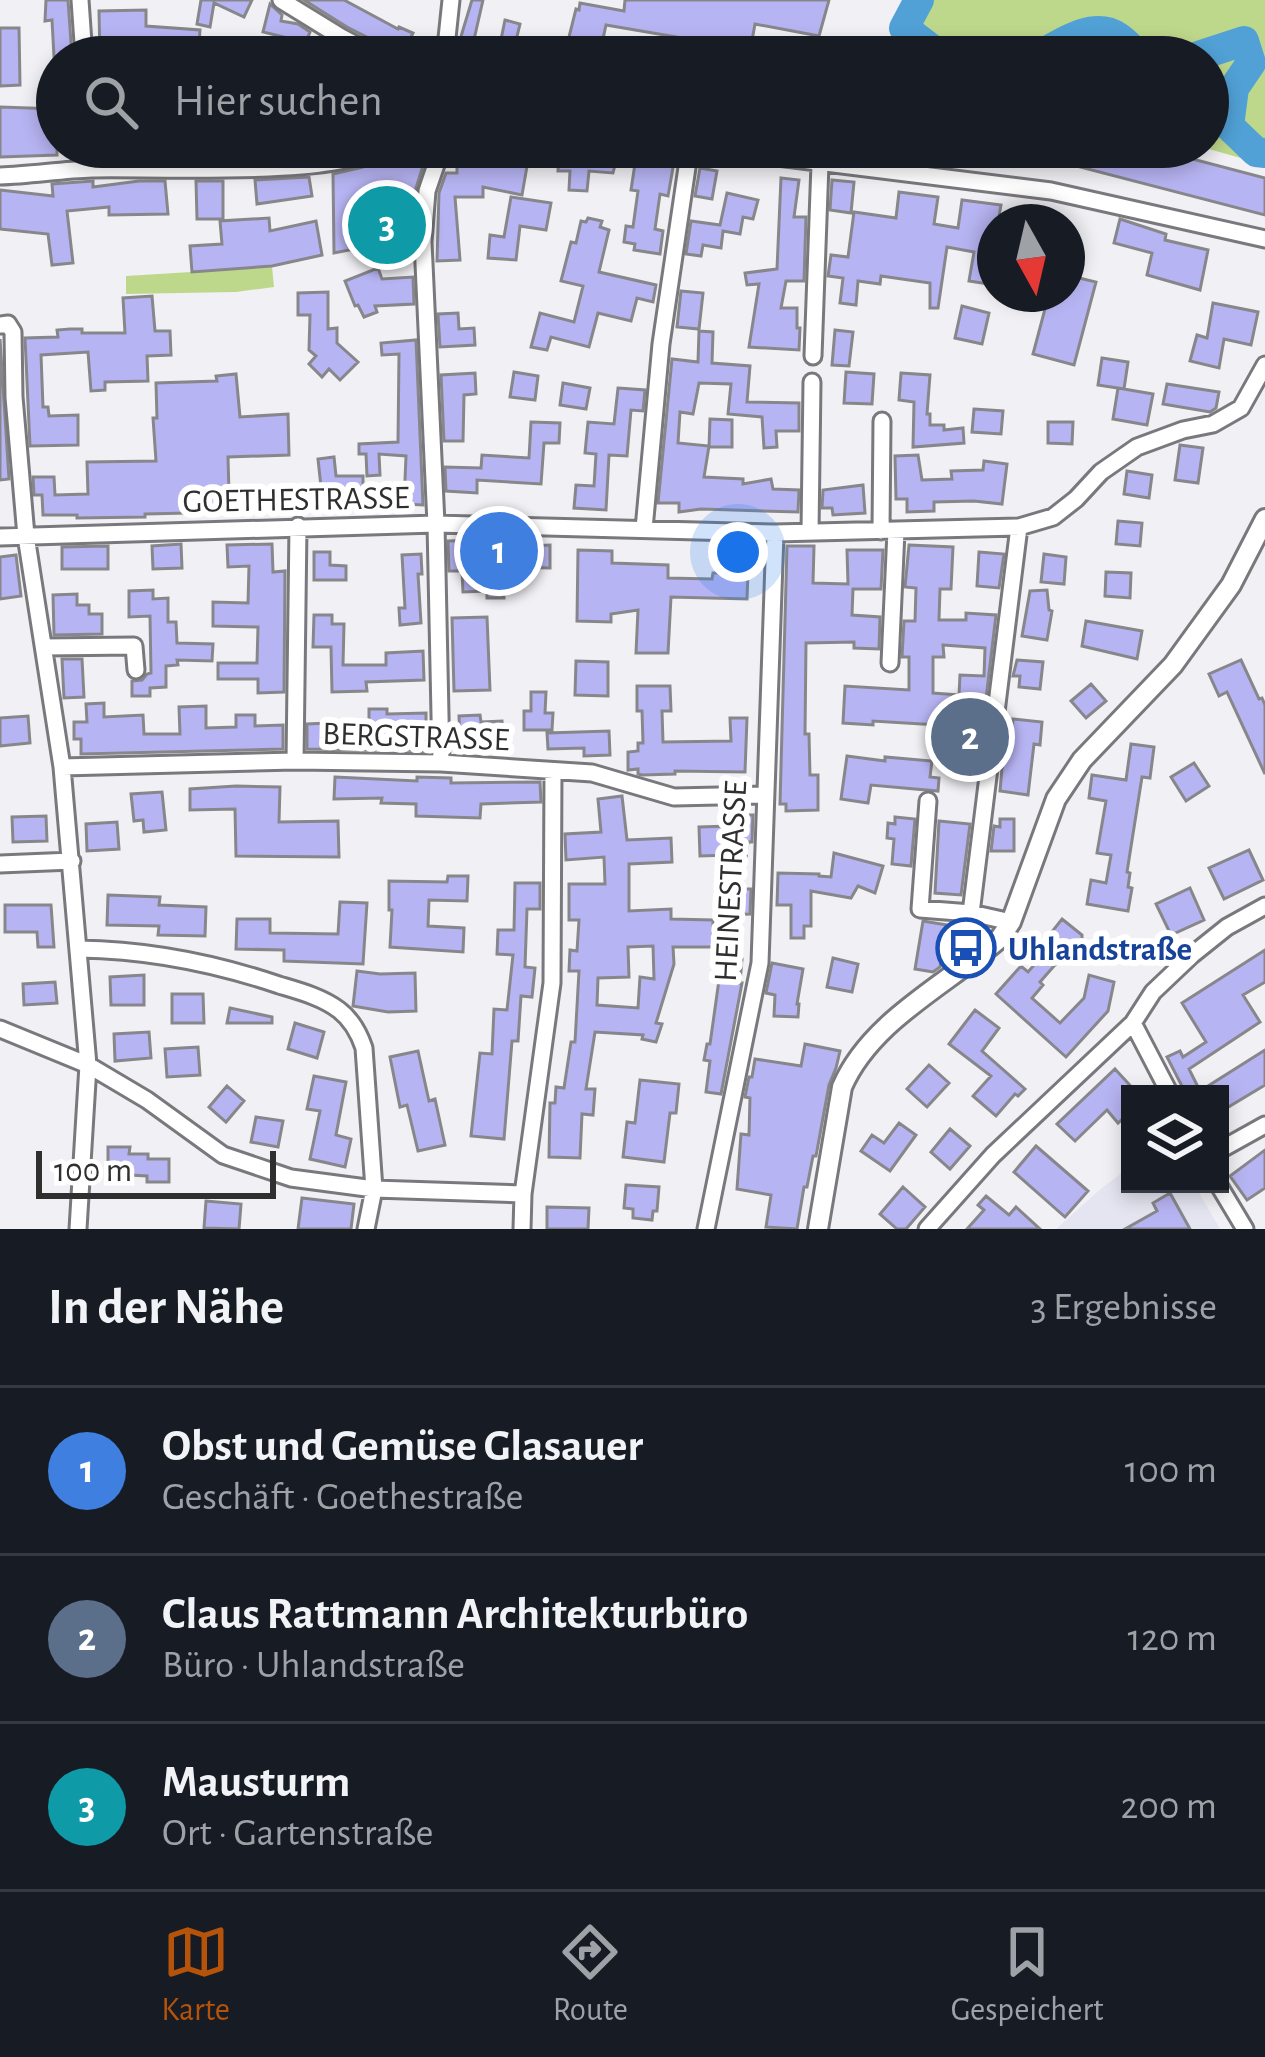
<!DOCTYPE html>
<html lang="de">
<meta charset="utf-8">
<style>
:root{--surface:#171b24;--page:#20242c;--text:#f1f3f6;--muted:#9ea1a6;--line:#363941;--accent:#b45309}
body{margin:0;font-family:"Alegreya Sans",sans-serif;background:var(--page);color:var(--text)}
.controls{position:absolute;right:36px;bottom:36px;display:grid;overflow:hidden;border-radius:0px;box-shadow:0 6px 18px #0003}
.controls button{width:108px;height:108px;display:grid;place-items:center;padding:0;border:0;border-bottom:3px solid var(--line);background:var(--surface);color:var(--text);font:60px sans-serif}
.compass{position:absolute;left:977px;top:204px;width:108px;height:108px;border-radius:50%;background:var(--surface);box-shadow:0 6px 18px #0003;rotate:172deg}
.scale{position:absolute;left:36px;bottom:30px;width:240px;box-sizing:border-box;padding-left:12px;border:6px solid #2f2f30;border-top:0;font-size:33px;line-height:42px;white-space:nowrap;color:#2f2f30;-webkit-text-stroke:9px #fff;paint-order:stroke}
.you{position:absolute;left:738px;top:552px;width:42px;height:42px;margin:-30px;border:9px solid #fff;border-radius:50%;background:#1a73e8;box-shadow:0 0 0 18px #1a73e833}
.badge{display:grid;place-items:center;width:78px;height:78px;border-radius:50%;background:var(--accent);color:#fff;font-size:39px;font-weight:700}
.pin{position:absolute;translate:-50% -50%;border:6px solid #fff;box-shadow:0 3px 12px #0006}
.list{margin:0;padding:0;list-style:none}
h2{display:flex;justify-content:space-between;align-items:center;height:156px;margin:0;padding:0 48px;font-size:51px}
h2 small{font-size:39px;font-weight:400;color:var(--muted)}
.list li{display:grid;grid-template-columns:78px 1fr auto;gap:36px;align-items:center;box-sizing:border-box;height:168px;padding:0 48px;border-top:3px solid var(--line)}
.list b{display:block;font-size:45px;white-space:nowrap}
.list p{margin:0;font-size:39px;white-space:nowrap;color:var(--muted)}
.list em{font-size:39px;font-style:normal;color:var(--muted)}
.icon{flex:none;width:66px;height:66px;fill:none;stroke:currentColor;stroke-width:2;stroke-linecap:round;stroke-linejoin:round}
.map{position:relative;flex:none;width:1265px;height:1229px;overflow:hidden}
.search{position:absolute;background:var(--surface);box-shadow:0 6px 18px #0003;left:36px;right:36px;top:36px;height:132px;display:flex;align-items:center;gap:30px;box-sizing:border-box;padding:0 42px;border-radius:66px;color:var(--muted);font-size:45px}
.sheet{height:660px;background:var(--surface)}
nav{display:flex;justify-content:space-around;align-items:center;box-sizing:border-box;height:168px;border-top:3px solid var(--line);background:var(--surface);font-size:33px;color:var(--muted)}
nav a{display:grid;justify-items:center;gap:6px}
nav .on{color:var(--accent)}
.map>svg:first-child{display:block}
.built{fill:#e5e5f1}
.green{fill:#bed88b}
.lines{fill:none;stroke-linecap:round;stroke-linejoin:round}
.river{stroke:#51a1d6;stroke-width:30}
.building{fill:#b7b4f3;stroke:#87878b;stroke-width:3;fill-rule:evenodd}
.minor-casing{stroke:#79797d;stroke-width:21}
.tertiary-casing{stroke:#79797d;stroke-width:24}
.minor{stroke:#fff;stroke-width:15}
.tertiary{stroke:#fff;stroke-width:18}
.labels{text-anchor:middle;stroke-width:12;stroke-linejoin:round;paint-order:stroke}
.street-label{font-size:33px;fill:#2f2f30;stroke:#fff}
.transit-label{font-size:33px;font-weight:bold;fill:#164399;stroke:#fff;text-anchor:start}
</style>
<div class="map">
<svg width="1265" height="1229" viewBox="0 0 1265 1229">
<rect width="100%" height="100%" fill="#f1f1f5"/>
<path class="built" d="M1130,1167V1184H1194L1220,1229H1056L1103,1187Z"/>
<path class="green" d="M916,0H1265V165L1202,147H1208V57H907L894,50Z
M272,267L274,287L236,292L126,294V276Z"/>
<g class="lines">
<path class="river" d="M919,0L904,28L942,57
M1037,57C1060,44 1093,20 1118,37C1126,42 1133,51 1140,57
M1195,57L1244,41L1251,63L1234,88L1229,126L1256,152L1265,153"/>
</g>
<path class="building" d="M46,0H68L72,57H54L52,20L45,21Z
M201,0H252L244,17L214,3L210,27L197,24Z
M304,0H344L398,29L399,27L413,33L411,37L426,43L420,57L404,52L402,55L347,27Z
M472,0H483L470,57H457L459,43Z
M625,0H829L819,36L755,24L749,57H678L682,38L606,25L599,57H564L576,9L579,10L580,3L624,11Z
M270,4L282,15L281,21L298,24L310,32L305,44L333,55L336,48L349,55L348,57H297L286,54L292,39L263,32Z
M146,10V26L200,30L198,57H158L160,38L128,39L130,57H100L99,11Z
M505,20L520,24L512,57L498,54Z
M0,28H19L20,85L0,86Z
M0,107L57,109V155L0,157Z
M202,147H288V155L202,157Z
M386,147H429L416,188L412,224L401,221L389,236L382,230L354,249L334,253L333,174L363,167L381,157Z
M467,147L530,149L522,195L483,187V197H455L460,260L437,261L439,193L446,173H457V155H466Z
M964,147H1039L1036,166L964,154Z
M1085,147H1147L1265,178V215L1080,167Z
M559,148L618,153L613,173L589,171L587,191L569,190L570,171H558Z
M636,157L674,162L668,196L660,194L655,229L663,231L660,254L634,250L635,244L624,242L626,226L633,227L638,191L631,190Z
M700,168L717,171L712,199L695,196Z
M309,177L312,196L257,204L255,180Z
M781,178L799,180L794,217H806L804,281H786L781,308H797V328H800L799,350L749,347L759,284L747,285L745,273L777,269Z
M832,180L854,182L851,213L830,210Z
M93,181V187L139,181H165L168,214L109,215V207L67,211L73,263L52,265L48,234L0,229V190L53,196L52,184Z
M196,181H223V219H197Z
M899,192L938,197L934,224L958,228L962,200L1001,205L998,222H995V285L969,281L974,252L947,247L938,308H930V283L881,276L880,284L858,281L856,305L840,303L843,278L828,276L831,255L848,257L854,212L896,218Z
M727,193L758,200L753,219L743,217L740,234L723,231L721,248L703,245L701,256L686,254L691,221L720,225Z
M511,197L551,203L546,230L520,226L516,260L488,258L490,235L504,237Z
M269,218L270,231L316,221L322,255L272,266L192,272L190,246L222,244L220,221Z
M588,218L602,221L600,227L609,230L599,272L656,285L653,302L637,298L631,321L598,313L589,347L551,337L547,350L531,347L540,313L574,322L583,286L561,281L571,242L576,243L581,221L586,222Z
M1120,219L1166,234L1165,240L1208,250L1200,290L1147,275L1152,253L1114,243Z
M378,268L382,279L413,277L414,304L375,306L377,312L364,317L358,305L355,306L345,281Z
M1067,275L1096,282L1074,365L1033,354L1049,294H1067Z
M681,291L703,293L699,329L677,327Z
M328,292V329L337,328V343L358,362L340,380L329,369L322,377L309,364L316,356L309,350L310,315H298V293Z
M152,296L155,331H170L171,355L147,356L148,381L105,382V390L91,391L88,352L41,355L43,407H48L49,416L78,415V445L30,446L25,338L58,337L57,330L70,329H82V333H125L123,298Z
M1213,303L1258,312L1251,345L1224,339L1219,368L1190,361L1197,335L1207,338Z
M962,306L989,313L982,344L955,338Z
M458,313L459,329L474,328L475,345L440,347L438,314Z
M835,330L853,332L849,366L832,365Z
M699,331L713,332L712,363L750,366L747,402L799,403V431H776L777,447L764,448L762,417L728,414L731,384L699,383L693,414L680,412L678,443L709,446L704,477L743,479V484L771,479L773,489L799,490L798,512L701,509L679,512V503H658L672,359L698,362Z
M0,339L9,479L0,480Z
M416,340L423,505L404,504L406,456L379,454L380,475L367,476L366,454H359V444L398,442L399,354L382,355L381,343Z
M1102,358L1128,362L1124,389L1098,385Z
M514,372L538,376L535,400L510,397Z
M846,372L874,374L872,404L844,403Z
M475,373L476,394L464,395L463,441H444L441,375Z
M901,373L930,375L927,414H930V425H944V430L963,428L964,443L913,447L914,402L899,400Z
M236,374L240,417L288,414L289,455L228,457L229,494L278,491L279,511L145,514V517L77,518V515H43L42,495H34L33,477H54L55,495L88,494L87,462L156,461L153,418H157L156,383L217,381L216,376Z
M563,383L590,388L586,409L560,405Z
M1167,384L1219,392L1216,408L1210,412L1163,404Z
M618,388L645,390L643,411L631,410L627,456L609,455L606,510L574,508L576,485L594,486L596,454L585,453L588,422L614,424Z
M1118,388L1153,394L1147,425L1113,419Z
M974,409L1003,411L1001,434L972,432Z
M710,419L732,420V447H709Z
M531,422L560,423L559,443H544L541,484L477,480V493L446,491L445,467L481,468L482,455L529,458Z
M1048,422H1073L1072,444L1048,443Z
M1180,445L1203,448L1198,483L1175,480Z
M918,455L922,480L952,479L951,471L983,470L984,461L1007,464L1002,504L974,501L934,502V511L907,512V499H896L895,456Z
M334,457L336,476H363V507H311V487H321L318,459Z
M1127,471L1152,475L1149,498L1124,494Z
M863,485L865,513L833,515L832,508H822L823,490Z
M1118,521L1142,523L1140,546L1116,544Z
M477,540L478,548L550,545V568L503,567L504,598H487V591L463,592L462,571H449L448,541Z
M181,544L182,568L153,569L152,546Z
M272,544L273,572L285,571L284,692L258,693V679H218V663H257L258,627L213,626V602L248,603L249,566L228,567L227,545Z
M909,545L953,547L951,589H940L939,620H966V613L996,615L985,707L980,706L977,766L957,765L959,742L953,741L954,726L873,721V725L843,723L845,686L909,690V657H902L904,621H915L916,588L905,587ZM943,645L985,648L984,676L960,675L959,695L933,693V657H944Z
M108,546V569H62V547Z
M787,546H814L813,583L848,584L847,550H883L881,589H853L852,615L880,617L879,649L854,648V642L806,643L805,734H809L810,775H818V810L786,811V804H780Z
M578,550L612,551V563L668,565V578L712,579L713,573H748L747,599L671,597L668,653H636L638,610L611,614V622L577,621Z
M314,552H330V565L346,566V580H314Z
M979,552L1004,554L999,588L977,586Z
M421,554L422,574H418L421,623L400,625L399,608H405L402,555Z
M1044,554L1066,557L1064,584L1041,582Z
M16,555L21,596L0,599V557Z
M1106,572L1131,573L1130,598L1105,596Z
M153,590V599L168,598V622H176L177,643L213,644L212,661L177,660L178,665L166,666V687L150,688V696H132V681L142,680L147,674L151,673L150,616L129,617V591Z
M1047,590L1049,610L1052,611L1047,640L1022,636L1030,591Z
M77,594V605H89V614H102V634L54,635L53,595Z
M314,615H332V624H344L343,665H386V653L423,651L424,680L366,682L367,691L332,692L331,647H313Z
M487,617L490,690L454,691L452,618Z
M1086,621L1142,631L1137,659L1082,646Z
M62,659H82L84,697L64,698Z
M1017,660L1043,662L1040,689L1019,687L1020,676H1013Z
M1241,660L1259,699L1262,698L1265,705V774L1227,692L1219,696L1209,674Z
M576,661L608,662V696L575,695Z
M1091,684L1106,701L1086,718L1071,701Z
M637,686H670L671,711H662L663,742L731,741L730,718H747L745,772L675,771V774L642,775L638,774V769L628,770V752L638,751V743H643L642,711H637Z
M531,692H546L545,713H553L552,730H524V711H531Z
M104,703V717L143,715L144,734H180L179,707L206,706V728L236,727V715H255V726L283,725V749L81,754V739H74V722H87L86,704Z
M369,709H387V714L426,713V751L402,750V742L375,743V750L307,749V724L329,723V731H369Z
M480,715L481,722L502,721L503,747H482V743L460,744L459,716Z
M28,716L30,743L0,746V718Z
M1013,719L1042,722L1040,745L1034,744L1028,795L1000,791L1004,746L1010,747Z
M609,731L610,755L584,756V748L548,749L547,733Z
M1131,744L1154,747L1150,778L1142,777L1127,872L1130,873L1128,887L1132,888L1128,911L1087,904L1091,880L1106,883L1111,855L1097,853L1106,801L1089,798L1092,775L1126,780Z
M847,756L885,761V757L932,761L930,777L939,778L938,791L871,785L868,803L841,799Z
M1194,763L1209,786L1186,801L1171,777Z
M335,777L417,781V777L451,778V783L540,782L541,802L481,804L480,818L416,816V804L381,803L382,798L334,799Z
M236,786L280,787L279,822L338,821L339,857L236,856L235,809L190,810V789Z
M162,792L166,830L144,832L143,820L134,821L131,794Z
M622,796L627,840L671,838L672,862L629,864V911L671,909V919L713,920V947H673L674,964L656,1023L662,1024L656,1042L642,1039L643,1035L595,1032L586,1089H595L593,1115L582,1114L580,1158L549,1157L550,1103H555L556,1087L564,1088L571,1042H575L579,971H569L570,950L577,951L579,920H569V884H605L604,857L566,860L565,834L601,832L598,799ZM653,946L654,979L640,977L638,1008L597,1005L598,978L629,977L628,947Z
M731,815H753L752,842H748L746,859L731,858V855L700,856L699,827L731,826Z
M46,816L47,841L13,842L12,817Z
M895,817L915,819L911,866L892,864L894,839L887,838L888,823L895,824Z
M1000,819H1014V851H991L994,826L1000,827Z
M939,821L970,824L961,895L935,893Z
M117,822L119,849L87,851L86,824Z
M1249,850L1263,880L1224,899L1209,868Z
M834,853L883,866L875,893L858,886L851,898L811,891V926H804V938H791V905H777L778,873L819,874V876L831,877Z
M448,876H468L467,901L429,900L428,926L464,928L463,952L390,947L392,910H389V881L447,882Z
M515,883H540V909H527L525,967L535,968L532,997L521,996L518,1041H512L504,1139L471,1136L480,1053L492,1054L494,1009L507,1010L513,955L497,954L498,930H514Z
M1190,888L1204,920L1171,935L1156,904Z
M728,889H751L750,914L729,915Z
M108,895L160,897L159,905L206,907L205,936L158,935L159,926L107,925Z
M340,902L367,903L363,964L284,961V950L236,949L237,919H270V933L338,934Z
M5,905H51L54,947H38L37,932H5Z
M1062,919L1082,935V940L1065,961L1061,958L1040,982L1043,985L1032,998L1060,1023L1084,998L1089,975L1114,982L1108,1011L1066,1057L996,994L1021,966L1028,972L1049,948L1043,943Z
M923,921L947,925L940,967L933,972L915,969Z
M1265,950V982L1243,995L1260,1022L1189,1069L1200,1091L1265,1050V1085L1220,1112V1094H1186L1167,1057L1180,1051L1183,1057L1206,1042L1182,1003Z
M727,957L742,959L740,983H742L721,1094L706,1092L710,1061L704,1060L707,1044H710L719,980L724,981Z
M833,958L858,964L852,992L827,987Z
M772,963L803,969L797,1004H799L798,1017L774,1016L775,995L766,993Z
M357,971L380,974L415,973L416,1011L388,1012L353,1006Z
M144,975V1005H111L110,977Z
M55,982L57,1003L24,1005L23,984Z
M172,994H203L204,1023H172Z
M230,1008L272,1017V1023H227Z
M975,1010L999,1028L982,1051L1025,1089L1018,1096L1015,1094L996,1116L973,1096L991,1076L949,1044Z
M295,1023L324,1032L317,1058L288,1049Z
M149,1032L151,1058L115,1061L114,1034Z
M805,1044L840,1051L836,1068L829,1085L816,1156H813L807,1187H804L797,1229L766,1227L771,1195L737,1189L741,1134L749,1135L750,1098L745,1097L749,1077H752L755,1059L801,1066Z
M198,1047L200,1075L167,1077L165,1049Z
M418,1051L429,1101L435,1099L445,1145L418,1151L407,1105L400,1107L390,1057Z
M929,1065L949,1083L927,1107L907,1089Z
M1115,1069L1138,1094H1130V1112L1118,1123L1107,1110L1075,1141L1057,1124Z
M314,1076L346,1082L336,1135L351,1139L345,1167L310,1159L320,1111L307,1109Z
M640,1080L679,1084L676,1113H670L664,1162L623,1157L627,1122L635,1123Z
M227,1086L244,1101L226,1122L209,1107Z
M256,1117L283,1121L278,1147L251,1142Z
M899,1123L916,1135L890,1171L861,1151L872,1135L884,1143Z
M950,1129L970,1146L950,1169L931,1152Z
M1036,1146L1088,1191L1065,1217L1014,1172Z
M108,1147H130L129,1154H148V1159H169V1182H147V1176L129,1175V1169H108Z
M1265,1150V1188L1247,1200L1230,1176Z
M626,1185L659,1187L657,1211H653L652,1220L633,1218V1209L624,1208Z
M903,1187L925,1207L906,1229H897L880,1214Z
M1170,1193L1190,1229H1125L1157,1211L1153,1203Z
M986,1196L1009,1215L1016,1207L1040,1229H967L984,1210L978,1205Z
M302,1198L354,1204L351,1229H298Z
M206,1201L241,1204L239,1229L204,1228Z
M547,1207L589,1208L588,1229H547Z"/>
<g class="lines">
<g class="minor-casing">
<path id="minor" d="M80,0L84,57
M281,0L341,37L379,57
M445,57L451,0
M92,147L94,169
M696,147L1051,191L1265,239
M0,176C31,175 61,170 92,169C140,167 349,178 374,147
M0,325L8,324L13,332L14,397L26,536L62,767L88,1065L78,1229
M813,356L820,164
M644,529L661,344L690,147
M881,531L882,421
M810,532L812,382
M0,537L436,524L775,533L1019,527L1053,517L1076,499L1101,472L1137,447L1183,430L1213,424L1241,408L1265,365
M44,647L134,646L136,670
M890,663L896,531
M295,761L298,526
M441,763L436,524L423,242L427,191L442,147
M62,767L295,761L441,763L592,773L674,797L764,795
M928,801L920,909L971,913L1011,922
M0,864L72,861
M971,913L1019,527
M79,949C148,950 214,963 279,985C299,991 322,997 339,1010C352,1020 359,1033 364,1048L374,1189L366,1229
M1133,1023L1170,1094
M0,1029L88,1065L147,1100L223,1155L291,1178L374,1189L523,1194
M1220,1150L1265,1125
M1218,1184L1245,1229
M522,1229L523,1194L552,983L553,771
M706,1229L760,963L775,533
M927,1229L993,1155L1133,1023L1153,992L1192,955L1227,927L1265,906"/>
</g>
<g class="tertiary-casing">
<path id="tertiary" d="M818,1229L842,1087C871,1020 947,985 1000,938L1011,922L1056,799L1082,760L1173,665L1231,585L1265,519"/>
</g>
<use href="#minor" class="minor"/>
<use href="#tertiary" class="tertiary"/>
</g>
<defs>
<g id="bus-ring" transform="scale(3)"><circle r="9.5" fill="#fff" stroke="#1a4fb4" stroke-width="1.5"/><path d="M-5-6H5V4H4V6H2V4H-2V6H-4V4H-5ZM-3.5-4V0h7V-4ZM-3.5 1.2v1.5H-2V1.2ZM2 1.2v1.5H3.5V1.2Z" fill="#1a4fb4"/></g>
</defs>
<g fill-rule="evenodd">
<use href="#bus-ring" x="966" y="948"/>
</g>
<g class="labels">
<g class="street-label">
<text transform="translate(296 498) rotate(-1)" y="12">GOETHESTRASSE</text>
<text transform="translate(416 735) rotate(2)" y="12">BERGSTRASSE</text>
<text transform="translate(729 881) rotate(-87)" y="12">HEINESTRASSE</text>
</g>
<g class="transit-label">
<text x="1008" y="960">Uhlandstraße</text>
</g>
</g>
</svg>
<div class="controls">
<button><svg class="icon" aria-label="layers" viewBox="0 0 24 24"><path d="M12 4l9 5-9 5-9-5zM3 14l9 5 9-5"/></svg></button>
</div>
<svg class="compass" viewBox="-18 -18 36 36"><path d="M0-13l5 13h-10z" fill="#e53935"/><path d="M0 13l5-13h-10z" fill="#9ea1a6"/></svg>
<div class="scale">100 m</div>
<div class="you"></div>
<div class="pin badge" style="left:499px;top:551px;background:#3f7fe0">1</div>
<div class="pin badge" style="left:970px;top:737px;background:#5c6f8a">2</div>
<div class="pin badge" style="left:387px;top:225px;background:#0f9aa8">3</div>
<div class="search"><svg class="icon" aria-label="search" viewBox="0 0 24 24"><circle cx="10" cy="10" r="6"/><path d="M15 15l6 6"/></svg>Hier suchen</div>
</div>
<section class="sheet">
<h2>In der Nähe<small>3 Ergebnisse</small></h2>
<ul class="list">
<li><span class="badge" style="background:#3f7fe0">1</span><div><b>Obst und Gemüse Glasauer</b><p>Geschäft · Goethestraße</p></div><em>100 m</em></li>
<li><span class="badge" style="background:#5c6f8a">2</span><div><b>Claus Rattmann Architekturbüro</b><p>Büro · Uhlandstraße</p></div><em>120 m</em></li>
<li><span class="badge" style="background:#0f9aa8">3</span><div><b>Mausturm</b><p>Ort · Gartenstraße</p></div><em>200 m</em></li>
</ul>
</section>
<nav>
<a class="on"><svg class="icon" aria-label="map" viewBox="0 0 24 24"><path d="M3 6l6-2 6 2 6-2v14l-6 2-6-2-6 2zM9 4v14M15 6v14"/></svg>Karte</a>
<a><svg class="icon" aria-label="directions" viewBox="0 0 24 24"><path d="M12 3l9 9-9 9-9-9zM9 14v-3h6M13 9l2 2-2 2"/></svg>Route</a>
<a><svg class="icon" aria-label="saved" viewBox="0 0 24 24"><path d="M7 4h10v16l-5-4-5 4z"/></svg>Gespeichert</a>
</nav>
